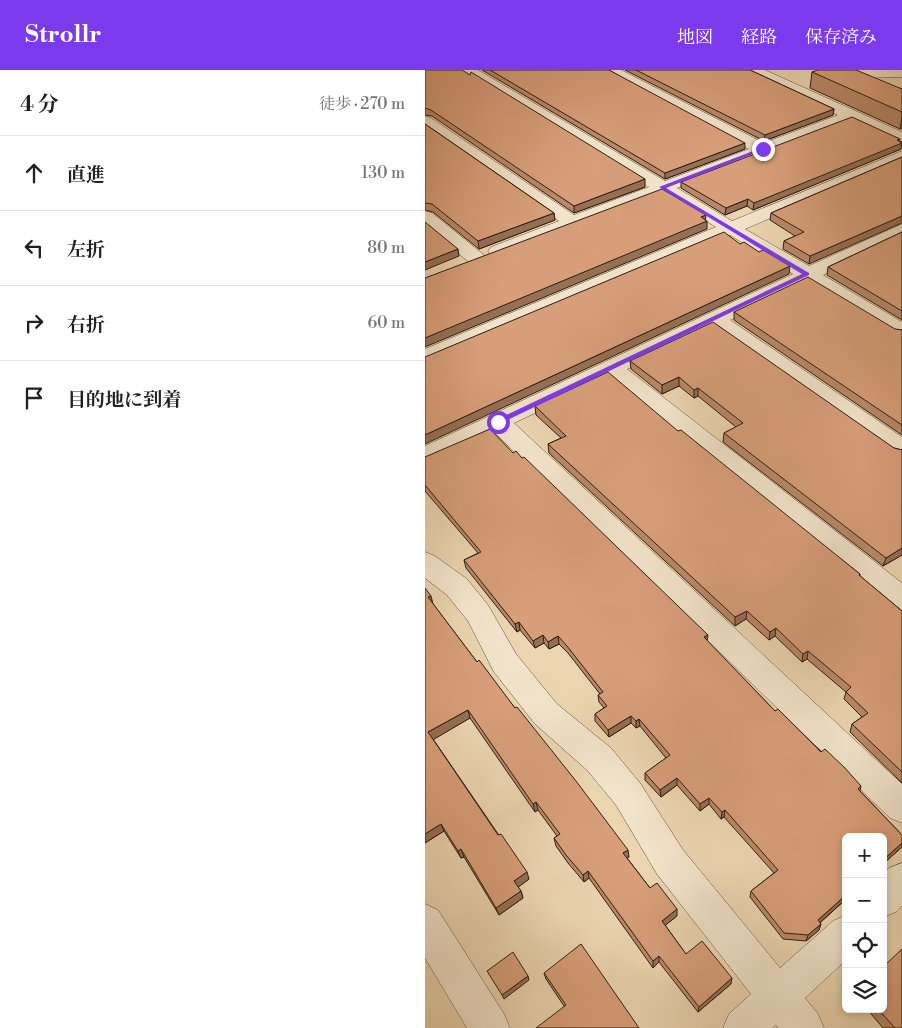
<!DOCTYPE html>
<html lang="ja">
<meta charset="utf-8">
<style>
:root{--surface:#fff;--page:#f6f6f6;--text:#202124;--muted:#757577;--line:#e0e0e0;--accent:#7c3aed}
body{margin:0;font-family:"Libre Bodoni","Noto Serif JP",serif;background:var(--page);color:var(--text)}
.controls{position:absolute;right:15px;bottom:15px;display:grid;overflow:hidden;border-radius:8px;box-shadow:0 2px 8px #0003}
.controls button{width:45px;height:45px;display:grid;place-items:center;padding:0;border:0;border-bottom:1px solid var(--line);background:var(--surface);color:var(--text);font:25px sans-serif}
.stop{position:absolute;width:15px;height:15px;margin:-11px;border:4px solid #7c3aed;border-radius:50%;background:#fff}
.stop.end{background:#7c3aed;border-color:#fff;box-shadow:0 1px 5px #0008}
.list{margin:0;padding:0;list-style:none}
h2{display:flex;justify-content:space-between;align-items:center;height:65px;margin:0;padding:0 20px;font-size:21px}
h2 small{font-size:16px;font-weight:400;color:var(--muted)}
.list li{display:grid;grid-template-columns:32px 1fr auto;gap:15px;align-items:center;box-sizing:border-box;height:75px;padding:0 20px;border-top:1px solid var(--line)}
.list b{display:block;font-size:19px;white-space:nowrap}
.list em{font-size:16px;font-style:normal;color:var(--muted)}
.icon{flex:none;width:28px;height:28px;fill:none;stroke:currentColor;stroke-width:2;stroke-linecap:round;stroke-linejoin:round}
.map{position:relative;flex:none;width:477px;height:958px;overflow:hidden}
header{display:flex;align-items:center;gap:30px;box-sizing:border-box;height:70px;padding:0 25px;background:var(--accent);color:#fff}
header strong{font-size:24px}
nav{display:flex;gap:28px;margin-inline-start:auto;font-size:18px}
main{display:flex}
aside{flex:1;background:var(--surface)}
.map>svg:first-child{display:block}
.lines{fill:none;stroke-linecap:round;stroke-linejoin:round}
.minor-casing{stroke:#5c4b3a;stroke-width:1}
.minor{fill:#f2e4cc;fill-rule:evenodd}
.wall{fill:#b98868;stroke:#2d1d13}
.shaded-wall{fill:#966f55;stroke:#2d1d13}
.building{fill:#d79e79;stroke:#2d1d13}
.route{fill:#7c3aed}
</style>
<header>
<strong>Strollr</strong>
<nav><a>地図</a><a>経路</a><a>保存済み</a></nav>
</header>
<main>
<aside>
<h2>4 分<small>徒歩 · 270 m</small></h2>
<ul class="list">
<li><svg class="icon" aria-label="ahead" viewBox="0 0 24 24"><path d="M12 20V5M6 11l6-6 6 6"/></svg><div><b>直進</b></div><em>130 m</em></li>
<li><svg class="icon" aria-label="left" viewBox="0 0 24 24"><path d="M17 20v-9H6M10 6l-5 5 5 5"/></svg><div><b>左折</b></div><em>80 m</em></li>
<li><svg class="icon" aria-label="right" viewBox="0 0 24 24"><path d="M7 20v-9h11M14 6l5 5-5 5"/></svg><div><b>右折</b></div><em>60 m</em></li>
<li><svg class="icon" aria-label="arrive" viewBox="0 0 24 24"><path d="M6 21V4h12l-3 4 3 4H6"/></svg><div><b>目的地に到着</b></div></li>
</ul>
</aside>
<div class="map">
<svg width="477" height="958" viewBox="0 0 477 958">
<rect width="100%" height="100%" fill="#ebd5b1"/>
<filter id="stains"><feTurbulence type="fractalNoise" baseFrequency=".004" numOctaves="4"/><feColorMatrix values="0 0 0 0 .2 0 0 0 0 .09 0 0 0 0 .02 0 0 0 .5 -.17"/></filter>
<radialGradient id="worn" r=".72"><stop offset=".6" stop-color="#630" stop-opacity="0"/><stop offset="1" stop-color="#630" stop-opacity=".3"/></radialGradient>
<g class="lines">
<g class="minor-casing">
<path id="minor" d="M36,0H53L240,111L324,79L178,0H196L339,73L413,45L323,3L321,0H340L477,62V73L426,51L252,118L307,151L477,81V92L320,159L384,196L477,154V167L398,205L477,252V267L469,266L382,213L305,250L477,367V387L468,385L288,258L202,299L477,513V540L467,537L184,308L89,353L477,714V753L465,748L70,363L0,394V376L368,204L305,165L0,294V279L291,157L237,124L80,185H66L63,181L66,177L134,151L0,58V46L6,48L149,145L224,117Z
M403,0H477V7L396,9L394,6Z
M0,141L7,143L59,185L62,189L59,193H45L0,156Z
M0,482L10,486L42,509L63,535L91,584L132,634L186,678L215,713L258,780L355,898L408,851L421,845V890L380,928L393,944L399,958H353L351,955L348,958H298L304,944L326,924L232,804L191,735L162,700L110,654L69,602L43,551L22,525L0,508Z
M477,793V836L471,842L458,847V804L464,798Z
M0,834L13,840L79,944L85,958H42L0,888Z"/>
</g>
<use href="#minor" class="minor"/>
</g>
<path class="wall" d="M0,0L220,117L149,143L7,46L0,45Z
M57,0H184L320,79L240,109Z
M200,0H325L409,39L408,45L339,71Z
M387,2L477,19V58L475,59L385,18Z
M0,54L129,143L130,150L54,179L8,142L0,140Z
M474,71L477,72L476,79L328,140L322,136L300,145L256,118V112Z
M477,87L384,194L358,179L359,171L370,166L345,150L346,143Z
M477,162V250L402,205L403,197Z
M309,242L477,260V365L309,250Z
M205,291L469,378L477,380V485L458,496L298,372L299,363L311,357L273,326L269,328L254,316L237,324L206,299Z
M110,336L253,361L435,504V506L477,541V713L425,662L427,654L437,647L419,629L421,622L382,589L377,592L350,566L344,570L321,549L310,556L124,383L123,374L136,368L111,345Z
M88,383L282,571L350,641L436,716L435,721L477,765V777L458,794L421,767V829L395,853L396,854L394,860L381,871L358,869L325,827L326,821L349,803L299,747L296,749L284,734L275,741L252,715L236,727L220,710V703L241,688L215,656L211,658L206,653L184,667L170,651V644L179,638L174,632L173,625L175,624L143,583L134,574L124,579L119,573L110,578L95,560L92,562L41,498L39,490L53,483L0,421V387Z
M8,534L52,592L90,638L204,787L202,788L225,818L252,846L240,855L261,884L306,914L273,942L234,892L228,898L164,808L159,812L143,793L131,776L129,768L132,766L113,740L110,742L45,648L8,669L104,809L93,817L96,821L98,828L74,845L39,787L36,788L19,761L0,773Z
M119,903L214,958L139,936L121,909Z
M442,939H458L477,958H458Z"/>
<path class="shaded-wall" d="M409,39L408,45L339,71L340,65Z
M477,47V58L475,59Z
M475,69L474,74L477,73L476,79L328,140L329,133Z
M320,73V79L240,109V103Z
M220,109V117L149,143V136Z
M323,129L322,136L300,145L301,138Z
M129,143L130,150L54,179L53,171Z
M281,145L280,152L282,151V159L0,277V268Z
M477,146V153L384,194L385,186Z
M33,179L34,186L0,200V192Z
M365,196L364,204L0,374V365Z
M254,307V316L237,324V315Z
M273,318V326L269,328V320Z
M477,478V485L458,496L461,488Z
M6,526L8,534L3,527Z
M322,541L321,549L310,556V547Z
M94,552L95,560L92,562L90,554Z
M351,558L350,566L344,570L345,562Z
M118,565L119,573L110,578L108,571Z
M283,565L282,572L279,567Z
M133,566L134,574L124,579L123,572Z
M383,581L382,589L377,592L378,584Z
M43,640L45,648L6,671L3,662Z
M206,646V653L184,667L183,660Z
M214,649L215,656L211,658V651Z
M252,708V715L236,727L235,720Z
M284,728V734L275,741V734Z
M111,732L113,740L110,742L108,734Z
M300,740L299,747L296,749L297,742Z
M16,754L19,761L0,773V764Z
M477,773V777L458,794V790Z
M36,779L39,787L36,788L33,781Z
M203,780L204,787L199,791L198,783Z
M163,801L164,808L159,812L158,805Z
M102,802L104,809L92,818L89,811Z
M96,821L98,828L74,845L71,838Z
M421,825V829L391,856L393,850Z
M252,839V846L237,858V851Z
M396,854L394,860L381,871L383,865Z
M234,886V892L228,898V891Z
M103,906L104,910L79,929L77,925Z
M307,908L306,914L273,942L274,937Z"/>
<path class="building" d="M0,0H37L45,5L46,2L220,109L149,136L6,40L0,38Z
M65,0H184L320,73L240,103Z
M211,0H325L409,39L340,65Z
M393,0H431L477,19V42L387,2Z
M427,47L475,69L472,70L477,73L329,133L323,129L301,138L256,112Z
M0,54L129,143L53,171L7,134L0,133Z
M477,87V146L385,186L359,171L379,162L346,143Z
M237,119L281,145L276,147L282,151L0,268V208Z
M0,152L33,179L0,192Z
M299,162L315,174L319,172L334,182L338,180L365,196L0,365V287Z
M477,162V241L403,197Z
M383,207L470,259L477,260V355L309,242Z
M288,252L469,378L477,380V478L461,488L299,363L318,353L273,318L269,320L254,307L237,315L205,291Z
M183,302L253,361L256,360L435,504L434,505L477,541V702L427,654L443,643L421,622L426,617L383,581L378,584L351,558L345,562L322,541L310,547L123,374L141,366L110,336Z
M65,359L88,383L91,381L97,388L99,387L283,565L279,567L350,641L353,639L396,682L400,679L420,698L436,716L433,719L477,765V773L458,790V767H421V825L393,850L396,854L383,865L359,863L326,821L353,800L300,740L297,742L284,728L275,734L252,708L235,720L220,703L245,685L214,649L211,651L206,646L183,660L170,644L182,636L173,625L178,622L142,576L133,566L123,572L118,565L108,571L94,552L90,554L39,490L56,482L0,415V387Z
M0,518L6,526L3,527L52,592L54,590L90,638L92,637L151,711L203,780L198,783L225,818L232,813L252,839L237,851L261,884L277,871L307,908L274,937L234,886L228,891L163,801L158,805L141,785L129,768L135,764L111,732L108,734L43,640L3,662L73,765L76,764L102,802L89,811L96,821L71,838L36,779L33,781L16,754L0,764Z
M156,874L214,958H111L141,935L119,903Z
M477,879V958H470L453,939H458V897Z
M88,882L103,906L77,925L62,901Z"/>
<path class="route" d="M336,78L340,79L241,118L384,203V205L76,353H71V350L377,204L234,117Z"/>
<rect width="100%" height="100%" filter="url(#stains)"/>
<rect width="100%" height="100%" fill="url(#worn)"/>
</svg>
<div class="controls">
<button>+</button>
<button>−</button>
<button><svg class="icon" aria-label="locate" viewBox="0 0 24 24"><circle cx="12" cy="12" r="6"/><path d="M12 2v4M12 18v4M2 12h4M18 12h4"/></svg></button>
<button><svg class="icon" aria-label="layers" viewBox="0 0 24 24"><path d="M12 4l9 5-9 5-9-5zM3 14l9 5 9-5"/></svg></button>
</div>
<div class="stop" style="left:73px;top:352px"></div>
<div class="stop end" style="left:338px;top:79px"></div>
</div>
</main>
